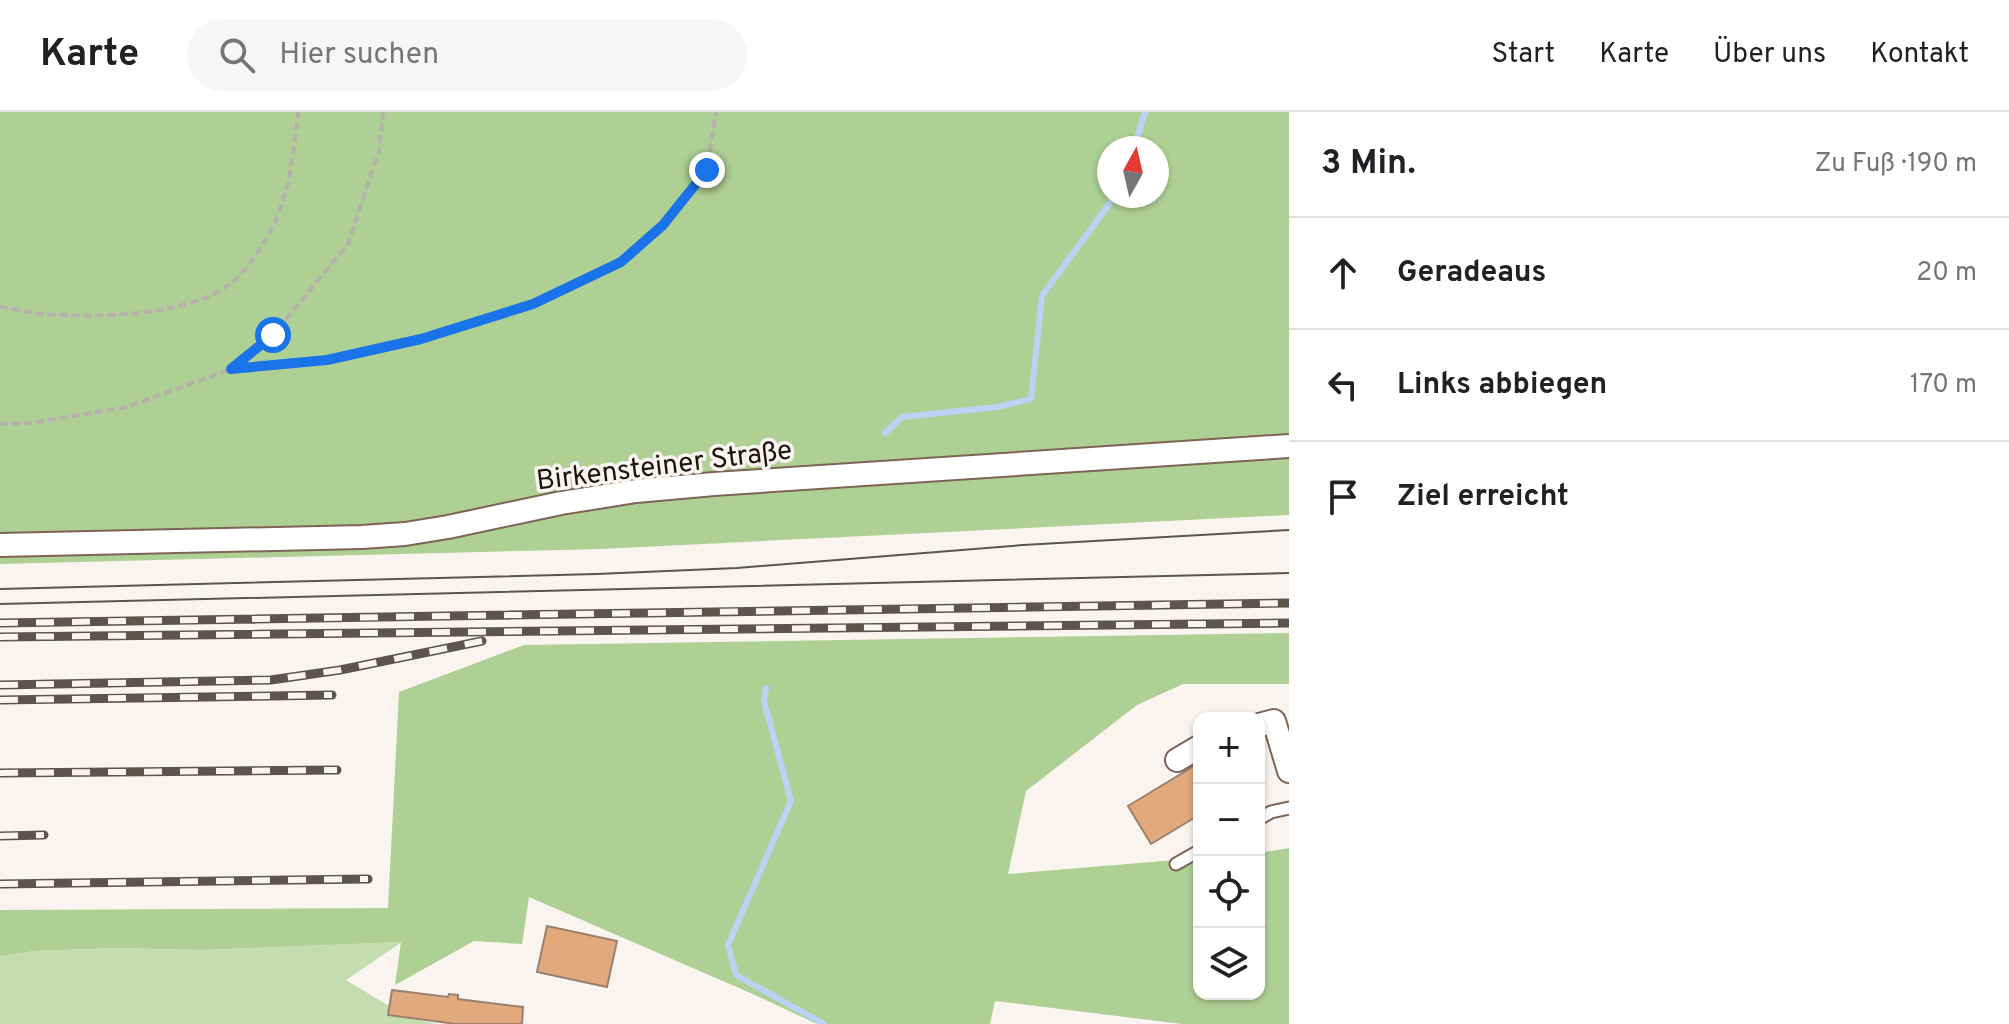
<!DOCTYPE html>
<html lang="de">
<meta charset="utf-8">
<style>
:root{--surface:#fff;--page:#f6f6f6;--text:#202124;--muted:#757577;--line:#e0e0e0}
body{margin:0;font-family:Overpass,sans-serif;background:var(--page);color:var(--text)}
.controls{position:absolute;right:24px;bottom:24px;display:grid;overflow:hidden;border-radius:16px;box-shadow:0 2px 6px #0004}
.controls button{width:72px;height:72px;display:grid;place-items:center;padding:0;border:0;border-bottom:2px solid var(--line);background:var(--surface);color:var(--text);font:40px sans-serif}
.compass{position:absolute;left:1097px;top:24px;width:72px;height:72px;border-radius:50%;background:var(--surface);box-shadow:0 2px 6px #0004;rotate:8deg}
.stop{position:absolute;width:24px;height:24px;margin:-18px;border:6px solid #1a73e8;border-radius:50%;background:#fff}
.stop.end{background:#1a73e8;border-color:#fff;box-shadow:0 2px 8px #0008}
.list{margin:0;padding:0;list-style:none}
h2{display:flex;justify-content:space-between;align-items:center;height:104px;margin:0;padding:0 32px;font-size:34px}
h2 small{font-size:26px;font-weight:400;color:var(--muted)}
.list li{display:grid;grid-template-columns:52px 1fr auto;gap:24px;align-items:center;box-sizing:border-box;height:112px;padding:0 32px;border-top:2px solid var(--line)}
.list b{display:block;font-size:30px;white-space:nowrap}
.list em{font-size:26px;font-style:normal;color:var(--muted)}
.icon{flex:none;width:44px;height:44px;fill:none;stroke:currentColor;stroke-width:2;stroke-linecap:round;stroke-linejoin:round}
.map{position:relative;flex:none;width:1289px;height:912px;overflow:hidden}
header{display:flex;align-items:center;gap:48px;box-sizing:border-box;height:112px;padding:0 40px;background:var(--surface);border-bottom:2px solid var(--line)}
header strong{font-size:38px}
nav{display:flex;gap:44px;margin-inline-start:auto;font-size:28px}
.search{width:560px;height:72px;background:var(--page);display:flex;align-items:center;gap:20px;box-sizing:border-box;padding:0 28px;border-radius:44px;color:var(--muted);font-size:30px}
main{display:flex}
aside{flex:1;background:var(--surface)}
.map>svg:first-child{display:block}
.green{fill:#c3ddb1}
.forest{fill:#aed094;fill-rule:evenodd}
.lines{fill:none;stroke-linecap:round;stroke-linejoin:round}
.stream{stroke:#bcd2f4;stroke-width:6}
.building{fill:#e1a97c;stroke:#99816e;stroke-width:2}
.service-casing{stroke:#7e6357;stroke-width:15}
.minor-casing{stroke:#7e6357;stroke-width:26}
.path{stroke:#b7b0ac;stroke-width:4;stroke-dasharray:8 4;stroke-linecap:butt}
.service{stroke:#fff;stroke-width:11}
.minor{stroke:#fff;stroke-width:22}
.tram{stroke:#5d544f;stroke-width:2}
.rail-casing{stroke:#5d544f;stroke-width:9}
.rail{stroke:#faf4f1;stroke-width:6;stroke-dasharray:18;stroke-linecap:butt}
.route{stroke:#1a73e8;stroke-width:10}
.labels{text-anchor:middle;stroke-width:7;stroke-linejoin:round;paint-order:stroke}
.street-label{font-size:28px;fill:#1e140e;stroke:#faf4f1}
</style>
<header>
<strong>Karte</strong>
<div class="search"><svg class="icon" aria-label="search" viewBox="0 0 24 24"><circle cx="10" cy="10" r="6"/><path d="M15 15l6 6"/></svg>Hier suchen</div>
<nav><a>Start</a><a>Karte</a><a>Über uns</a><a>Kontakt</a></nav>
</header>
<main>
<div class="map">
<svg width="1289" height="912" viewBox="0 0 1289 912">
<rect width="100%" height="100%" fill="#faf4f1"/>
<path class="green" d="M402,830L346,868L409,906L436,912H0V844L35,839L117,836L201,838Z"/>
<path class="forest" d="M0,0H1289V403L602,437L0,452ZM1109,36H1157V84H1109Z
M1289,521V572H1183L1137,593L1026,679L1008,762L1199,746V882H1259V741L1289,736V912H1182L995,889L990,912H817L755,883L529,785L522,832L474,829L395,873L401,830L201,838L117,836L35,839L0,844V798L388,796L399,580L524,533Z"/>
<g class="lines">
<path class="stream" d="M1134,36L1145,0
M885,321L902,305L997,295L1031,287L1042,184L1115,84
M766,576L764,589L791,689L728,833L736,863L824,912"/>
</g>
<path class="building" d="M1199,651V703L1151,732L1128,694Z
M547,814L617,829L607,875L537,860Z
M392,878L448,885L449,882L458,883V887L523,895L522,912H456L388,903Z"/>
<g class="lines">
<g class="service-casing">
<path id="service" d="M1259,707L1271,700L1289,696
M1176,752L1199,739"/>
</g>
<g class="minor-casing">
<path id="minor" d="M0,433L362,425L405,422L448,415L561,391L636,379L714,372L1289,334
M1259,613L1274,609L1289,659
M1177,648L1199,635"/>
</g>
<path class="path" d="M0,195C14,197 29,200 43,202C95,206 200,205 238,165C254,148 270,124 278,103C291,70 294,35 298,0
M233,256L273,223L348,132L379,39L383,0
M0,312L30,311L127,295L231,257L327,248L421,227L533,192L621,150L663,113L707,58L716,0"/>
<use href="#service" class="service"/>
<use href="#minor" class="minor"/>
<path class="tram" d="M0,477L597,462L737,456L1023,433L1289,418
M0,492L1289,461"/>
<g class="rail-casing">
<path id="rail" d="M0,511L1289,491
M0,525L1289,511
M0,573L271,568L340,558L482,529
M0,588L332,583
M0,661L337,658
M0,724L44,723
M0,772L368,767"/>
</g>
<use href="#rail" class="rail"/>
</g>
<g class="lines">
<path class="route" d="M273,223L231,257L327,248L421,227L533,192L621,150L663,113L707,58"/>
</g>
<g class="labels">
<g class="street-label">
<text transform="translate(664 352) rotate(-7)" y="10">Birkensteiner Straße</text>
</g>
</g>
</svg>
<div class="controls">
<button>+</button>
<button>−</button>
<button><svg class="icon" aria-label="locate" viewBox="0 0 24 24"><circle cx="12" cy="12" r="6"/><path d="M12 2v4M12 18v4M2 12h4M18 12h4"/></svg></button>
<button><svg class="icon" aria-label="layers" viewBox="0 0 24 24"><path d="M12 4l9 5-9 5-9-5zM3 14l9 5 9-5"/></svg></button>
</div>
<svg class="compass" viewBox="-18 -18 36 36"><path d="M0-13l5 13h-10z" fill="#e53935"/><path d="M0 13l5-13h-10z" fill="#757577"/></svg>
<div class="stop" style="left:273px;top:223px"></div>
<div class="stop end" style="left:707px;top:58px"></div>
</div>
<aside>
<h2>3 Min.<small>Zu Fuß · 190 m</small></h2>
<ul class="list">
<li><svg class="icon" aria-label="ahead" viewBox="0 0 24 24"><path d="M12 20V5M6 11l6-6 6 6"/></svg><div><b>Geradeaus</b></div><em>20 m</em></li>
<li><svg class="icon" aria-label="left" viewBox="0 0 24 24"><path d="M17 20v-9H6M10 6l-5 5 5 5"/></svg><div><b>Links abbiegen</b></div><em>170 m</em></li>
<li><svg class="icon" aria-label="arrive" viewBox="0 0 24 24"><path d="M6 21V4h12l-3 4 3 4H6"/></svg><div><b>Ziel erreicht</b></div></li>
</ul>
</aside>
</main>
